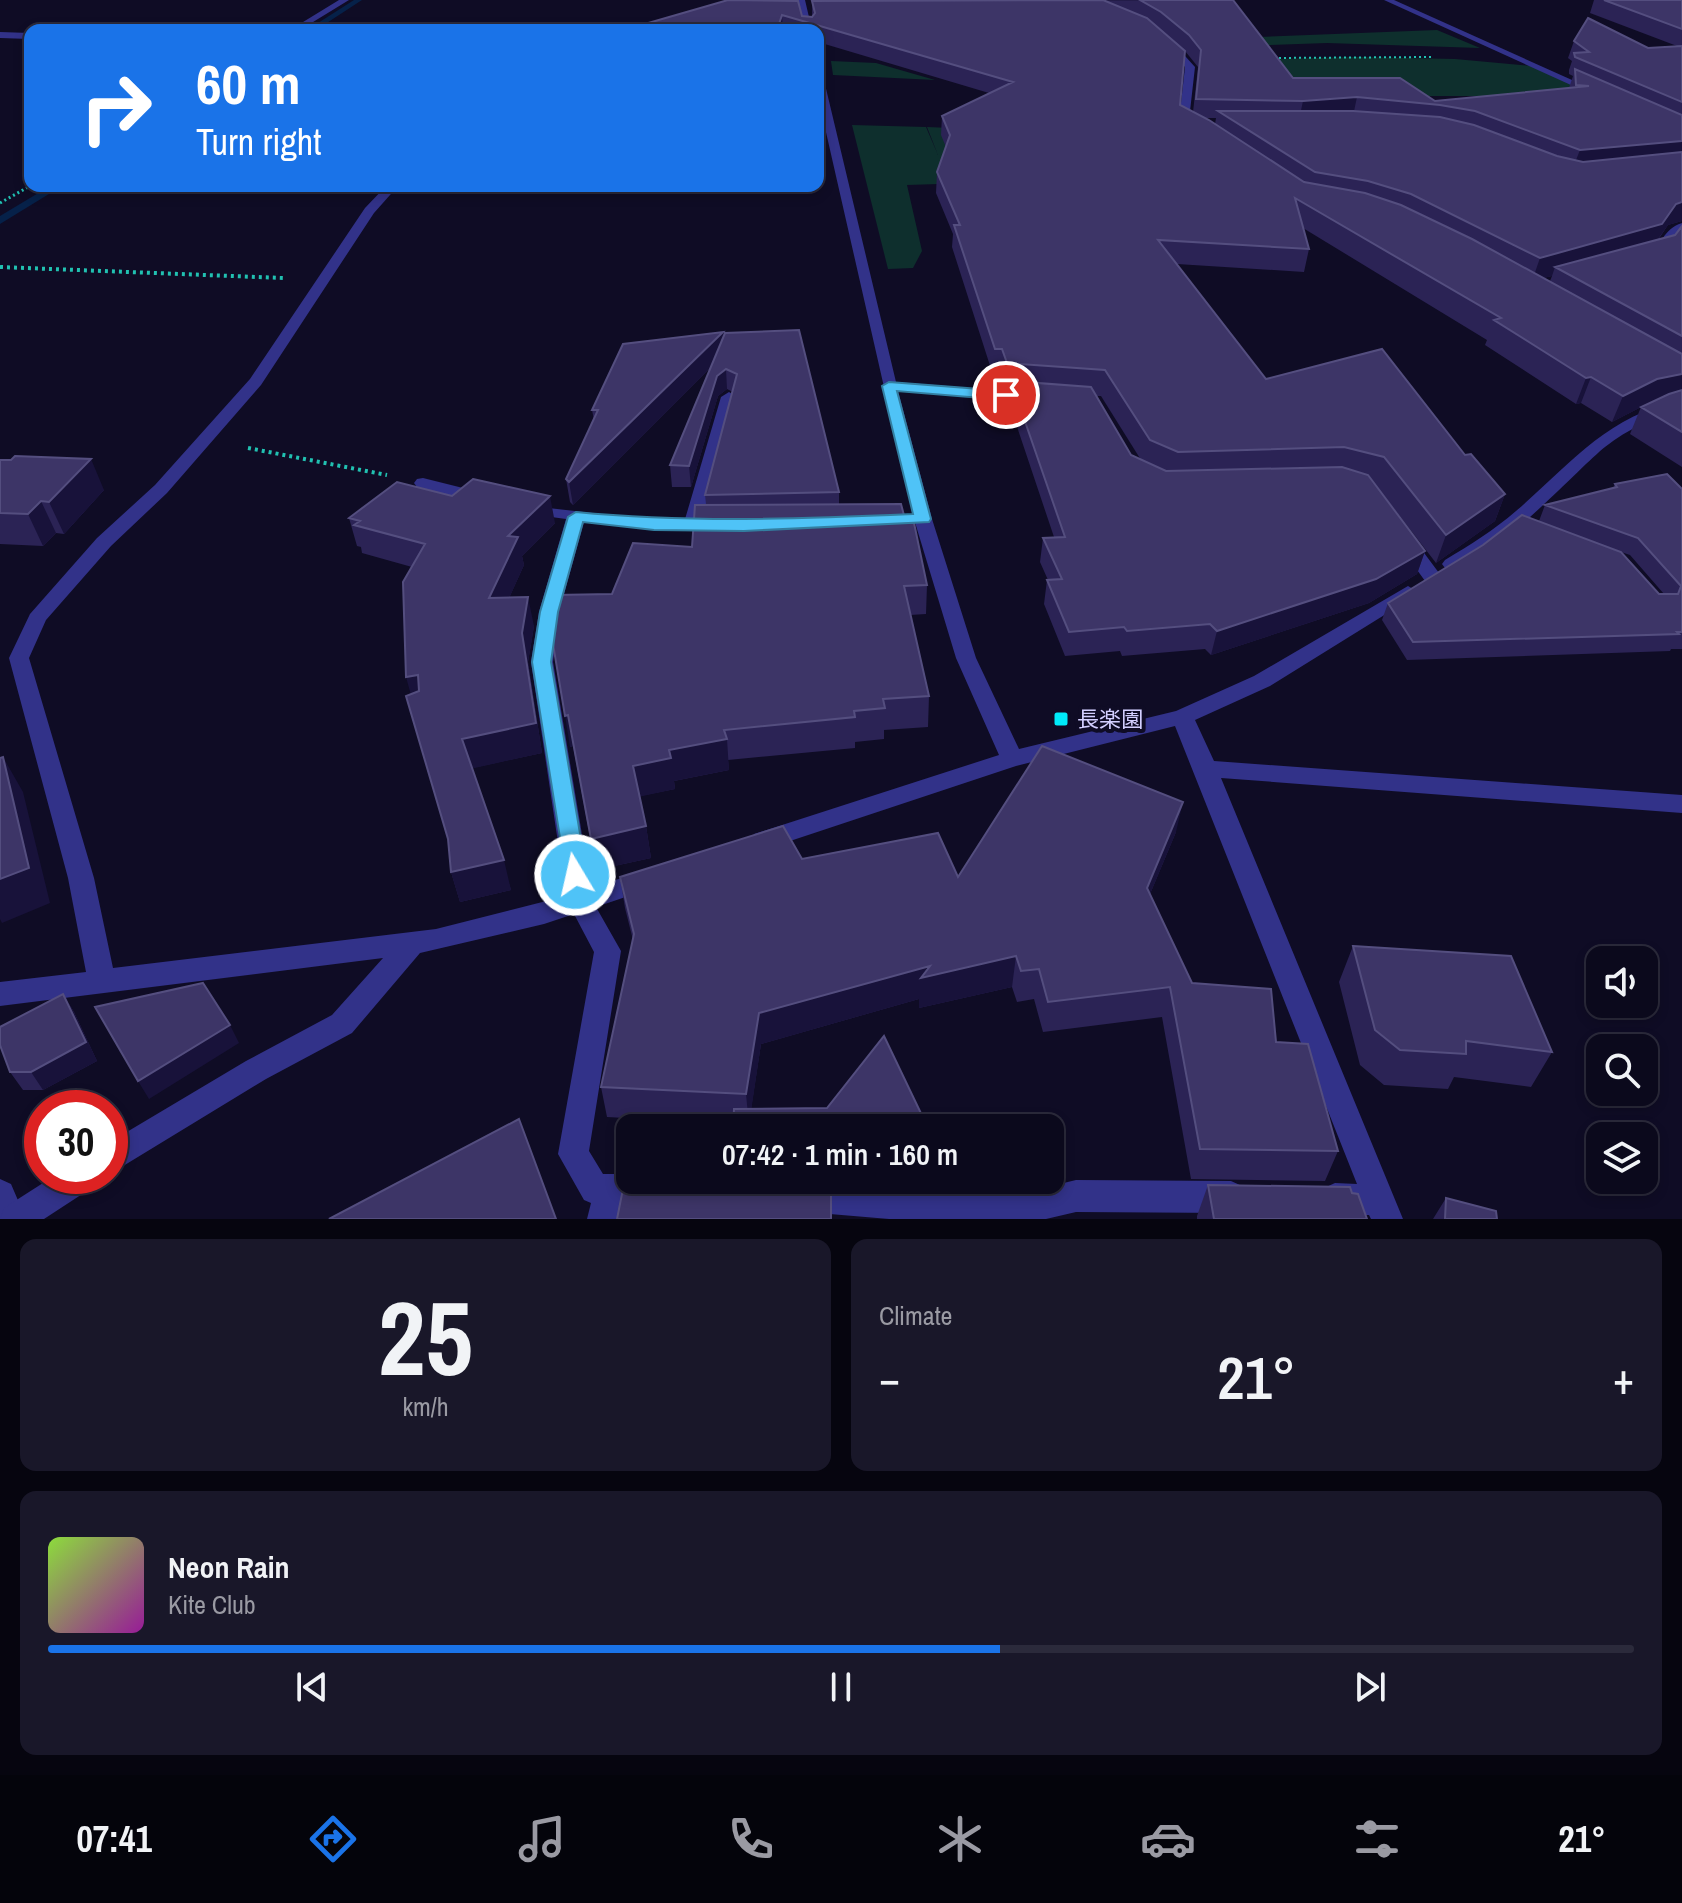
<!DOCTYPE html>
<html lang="en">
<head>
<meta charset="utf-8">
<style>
	:root { --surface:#0b091c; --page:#191729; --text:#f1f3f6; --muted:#9a9aa3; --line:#2b2a3b; --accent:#1a73e8 }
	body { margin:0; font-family:"Archivo Narrow","Noto Sans JP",sans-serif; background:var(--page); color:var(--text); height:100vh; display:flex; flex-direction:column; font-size:30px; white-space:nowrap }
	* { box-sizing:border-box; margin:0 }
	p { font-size:26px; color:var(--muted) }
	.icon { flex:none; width:44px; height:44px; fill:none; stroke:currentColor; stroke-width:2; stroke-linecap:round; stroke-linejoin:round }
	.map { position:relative; height:1219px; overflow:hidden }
	.details { display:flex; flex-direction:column; gap:20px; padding:20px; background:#06050f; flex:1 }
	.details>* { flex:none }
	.guide { position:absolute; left:24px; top:24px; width:800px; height:168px; border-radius:16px; box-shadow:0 4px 12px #0003,0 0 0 2px var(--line); background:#1a73e8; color:#fff; overflow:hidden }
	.controls { position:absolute; left:1586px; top:946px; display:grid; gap:16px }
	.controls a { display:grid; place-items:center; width:72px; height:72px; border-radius:16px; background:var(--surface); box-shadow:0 4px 12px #0003,0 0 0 2px var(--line); font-size:40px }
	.speed { position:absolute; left:24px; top:1090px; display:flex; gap:16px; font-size:40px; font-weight:700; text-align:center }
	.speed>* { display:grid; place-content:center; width:104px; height:104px; border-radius:50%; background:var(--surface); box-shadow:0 4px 12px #0003,0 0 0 2px var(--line); line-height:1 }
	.speed .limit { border:12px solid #d22; background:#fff; color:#111 }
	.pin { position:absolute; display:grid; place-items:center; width:68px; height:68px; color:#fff; margin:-34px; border:4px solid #fff; border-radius:50%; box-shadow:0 2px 8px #0007 }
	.me { position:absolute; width:88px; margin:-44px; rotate:351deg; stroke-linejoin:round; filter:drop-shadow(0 0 6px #0008) }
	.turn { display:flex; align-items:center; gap:28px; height:168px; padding:0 40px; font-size:36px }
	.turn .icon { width:104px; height:104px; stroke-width:2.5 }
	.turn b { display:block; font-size:56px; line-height:68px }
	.big { font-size:60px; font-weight:600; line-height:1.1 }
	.details .tile { flex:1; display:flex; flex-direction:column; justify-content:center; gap:12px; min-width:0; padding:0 28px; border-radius:16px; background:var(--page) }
	.details .dial { align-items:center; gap:0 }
	.dial b { font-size:104px; line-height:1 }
	.song { display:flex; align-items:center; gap:24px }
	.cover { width:96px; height:96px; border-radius:12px; background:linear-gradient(135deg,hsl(90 70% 55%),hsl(300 70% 35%)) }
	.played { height:8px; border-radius:4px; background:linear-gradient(90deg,var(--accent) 60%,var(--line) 60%) }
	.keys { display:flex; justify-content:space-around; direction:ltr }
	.heat { display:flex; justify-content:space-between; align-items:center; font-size:44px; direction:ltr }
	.details .tiles { flex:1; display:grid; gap:20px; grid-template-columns:1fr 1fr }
	.tile:last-child { grid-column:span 2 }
	.trip { position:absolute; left:616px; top:1114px; width:448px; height:80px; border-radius:16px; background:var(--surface); box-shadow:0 4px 12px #0003,0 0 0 2px var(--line); font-weight:600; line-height:80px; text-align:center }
	.menu { display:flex; height:128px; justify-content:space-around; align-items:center; background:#04040b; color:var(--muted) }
	.menu .icon { width:56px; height:56px }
	.menu .active { color:var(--accent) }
	.menu b { font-size:36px; color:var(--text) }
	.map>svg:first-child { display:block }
</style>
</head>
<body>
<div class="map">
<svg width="1682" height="1219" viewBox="0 0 1682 1219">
	<rect width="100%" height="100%" fill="#0f0c25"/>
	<path fill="#0e2f2d" d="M1437,30L1480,48L1327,43L1188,48L1181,40Z
		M1357,57L1455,59L1532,66L1610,102L1506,109L1484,96H1292L1275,59Z
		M831,61L876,63L935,80L833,75Z
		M852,125L926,127L938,155L927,127L1048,132L1037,181L907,185L922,251L913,268L888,269Z"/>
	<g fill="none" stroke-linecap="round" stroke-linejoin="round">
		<path fill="#062149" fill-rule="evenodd" d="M354,0H362L316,30H307Z
			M50,186H62L0,224V216Z"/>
		<path stroke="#21c1b1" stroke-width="2" stroke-dasharray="2 3" stroke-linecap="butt" d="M1274,58L1432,57"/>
		<path stroke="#21c1b1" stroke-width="3" stroke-dasharray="2 3" stroke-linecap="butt" d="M0,203L30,186"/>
		<path stroke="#21c1b1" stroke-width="4" stroke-dasharray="3 4" stroke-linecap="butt" d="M0,267L283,278
			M248,448L387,475"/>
		<path fill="#323289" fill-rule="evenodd" d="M1682,223V231L1665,255L1646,258V252C1664,246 1662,229 1682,223Z
			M729,392L737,397L701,526L698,530H686L683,526L721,397Z
			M0,1179L11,1184L26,1219H0Z"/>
		<path fill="#323289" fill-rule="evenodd" d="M339,0H349L300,30H290Z
			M797,0H805L812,30H804Z
			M1384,0H1394L1601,93L1593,95Z
			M0,32L30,33V39L0,38Z
			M1166,35L1195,67L1189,120L1199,124V128H1191L1179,121L1185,67L1162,38Z
			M818,73L823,76L896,382L1036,393L1044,398L1036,403L898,391L932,519L976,658L1019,749L1176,711L1254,676L1408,586L1418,592L1415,596L1270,686L1195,720L1214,761L1682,795V813L1221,778L1403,1219H1371L1369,1215H1335L1324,1210L1319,1199L1324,1188L1335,1183L1357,1184L1175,726L1016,766L763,850L754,848L751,841L754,834L999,755L956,658L914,519L818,97Z
			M386,186H398L374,213L261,385L167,493L111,546L46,620L29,658L94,878L113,968L436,929L566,896L531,662L539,612L566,519L522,513L519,509L522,505L654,520L725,522L728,526L725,530L719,531L654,530L584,522L559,612L553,662L591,888L646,870L655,873L659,880L655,887L596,907L621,951L589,1151L603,1174H630V1180H662L666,1190L661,1201L650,1205H622L619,1219H587L591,1203L584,1200L558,1154L594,952L574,914L544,924L420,953L352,1033L266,1079L110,1174V1142L246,1061L332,1015L383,958L0,1006V982L86,972L68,878L9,658L30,614L97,538L155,485L250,379L365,208Z
			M1682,399V409C1654,417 1628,429 1605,447C1576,470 1480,577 1445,568L1442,564L1445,560C1470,545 1494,530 1516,511C1574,461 1603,419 1682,399Z
			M423,478L487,494L490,498L481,503L417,487L414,483L417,479Z
			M1406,536L1413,538L1439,573L1442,577L1439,581H1425L1397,542Z
			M54,1176H98L93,1187L44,1219H0L4,1208Z
			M806,1180L987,1196L1014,1195L1076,1180L1231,1181L1242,1186L1247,1197L1242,1208L1231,1213L1076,1212L1046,1219H889L806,1212L795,1207L790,1196L795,1185Z"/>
	</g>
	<path fill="#2b2355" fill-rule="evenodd" d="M728,0H794L802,16L812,17V1L1233,0L1293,78L1435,101L1569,88L1573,76L1569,74V70L1572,61L1568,58L1574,41L1648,48L1677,46L1590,13L1594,0H1682V221L1668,225L1658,240L1675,235L1682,226V467L1630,434L1641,407L1645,405L1612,422L1581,403L1576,404L1485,345L1487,340L1303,228L1309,249L1304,272L1177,264L1266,379L1465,455L1505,494L1495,521L1436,563L1375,484L1425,551L1417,574L1369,603L1211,655L1205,649L1122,656L1120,651L1065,656L1044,604L1047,580H1048L1040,562L1043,538L1054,537L1009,403L1010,388H1004L1000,374L993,375L952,247L953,234L936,193L937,172L946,147L941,135L942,116L989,93L818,42V30H624ZM1185,51L1198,67L1193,112L1180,105ZM1206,118H1216L1215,124ZM1552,276L1550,281L1543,278ZM1096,396H1101L1141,460L1131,455Z
		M723,332L724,336L839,492V504L906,523L927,585L926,614L910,615L929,696L928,727L884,730V739L855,742V748L728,760L729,770L674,781L675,789L640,796L646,826L651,858L596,870L573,746L570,747L612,594L692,547L706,504L705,495L733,392L727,389L718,396L691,487H672L670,465L711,367L573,505L570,502L566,479L594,420L592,410Z
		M0,460L104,490L64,534L56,533L43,546L0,544Z
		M1615,484L1682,489V649H1671L1670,651L1407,660L1382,620L1388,603L1539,521L1545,505L1613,488ZM1621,552L1630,555L1664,594H1659Z
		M349,518L555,523L522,556L524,565L509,598L534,626L528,662L542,753L472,768L511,890L460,902L451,872L449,842L411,694L412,567L362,553L361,547L357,546Z
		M1176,832L1150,894L1192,983L1276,1042L1338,1151L1325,1181L1191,1179L1162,1017L1043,1032L1034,999L1017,1002L1012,987L919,1008V999L761,1044L751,1109L928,1128L733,1124L607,1117L601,1087L633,940L625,908L620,877L802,859L958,877Z
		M1353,946L1552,1052L1531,1087L1454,1077L1448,1089L1384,1085L1360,1065L1339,982Z
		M63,994L74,1012L97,1061L43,1090H23L10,1072Z
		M896,1180H946L945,1185Z
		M1208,1185L1352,1193L1367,1219H1197V1216Z
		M1446,1198L1497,1219H1433Z"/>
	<path fill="#18123a" d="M782,15L783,30H777Z
		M1357,97L1353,116L1299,120L1303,101Z
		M1682,141V160L1572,170L1580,150Z
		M1682,202V221L1668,225L1653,246L1555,267L1552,276L1532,281L1540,258Z
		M723,332L725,353L573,505L569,482Z
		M726,369L727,389L718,396L691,487L689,466L717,376Z
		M1682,374V397L1645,405L1612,422L1623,396L1657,379Z
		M1591,377L1581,403L1576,404L1586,378Z
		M91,459L104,490L64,534L49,502Z
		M1505,494L1495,521L1436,563L1446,535Z
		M550,496L555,523L522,556L524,565L496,627L489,598L508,536Z
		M41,501L56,533L43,546L28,514Z
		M1425,551L1417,574L1369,603L1211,655L1217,631Z
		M528,597L534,626L528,662L542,753L470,769L462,739L522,633Z
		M418,675L426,705L414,706L406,677Z
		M568,715L573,746L570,747L565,716Z
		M727,739L729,770L674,781L675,789L638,797L633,766L669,750Z
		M3,757L23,792L50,903L2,923L0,919V879Z
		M1183,802L1176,832L1140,918L1147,888Z
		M646,826L651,858L596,870L591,839Z
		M504,860L511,890L460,902L451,872Z
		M1016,956L1012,987L919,1008V999L761,1044L749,1125L746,1094L759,1013L930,966Z
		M63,994L74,1012L97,1061L43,1090L31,1072Z
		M230,1025L239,1043L149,1099L138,1081Z"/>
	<path fill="#3d3567" stroke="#544e7f" stroke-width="2" d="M728,0L798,1L802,16L812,17L815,13L812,1L1103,0L1147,18L1185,51L1180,105L1209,120L1304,182L1365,193L1401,205L1472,239L1682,354V374L1657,379L1623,396L1591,377L1586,378L1494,320L1501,318L1295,198L1309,249L1158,240L1266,379L1382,349L1465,455L1471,454L1505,494L1446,535L1384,457L1344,447L1178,452L1150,440L1105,370L1007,363L1002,349H995L954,225H960L937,172L950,135L942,116L1013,82L782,15L777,30H624Z
		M1140,0H1233L1293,78H1400L1435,101L1589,86L1576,85L1575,69L1682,115V141L1580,150L1475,111L1440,105L1357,97L1303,101L1196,99L1201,50L1189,35L1161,12Z
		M1604,0H1682V29Z
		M1588,18L1648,48L1682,46V102L1575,57L1574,53L1589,52L1574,41Z
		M1218,111H1353L1440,117L1474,125L1557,156L1583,162L1682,152V202L1676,204L1662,224L1540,258L1411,194L1368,181L1315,172Z
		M1682,226V336L1555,267L1675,235Z
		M799,330L839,492L705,495L737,374L726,369L717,376L689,466L670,465L725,333Z
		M723,332L569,482L566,479L598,410H592L623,344Z
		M1011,381L1091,387L1131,455L1166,471L1342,467L1368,475L1425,551L1376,579L1217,631L1210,624L1127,631L1124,627L1069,632L1047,580L1062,579L1043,538L1065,537Z
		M1682,390V432L1641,407L1669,394Z
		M15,456L91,459L49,502L41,501L28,514L0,513V460H11Z
		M1667,474L1682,489V632H1677L1679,634L1413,642L1388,603L1483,545L1522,515L1621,552L1659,594H1678L1681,586L1638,538L1545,505L1617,487L1615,484Z
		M473,479L550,496L508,536L518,537L489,598L528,597L522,633L536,723L462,739L504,860L451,872L448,839L406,696L419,691L418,675L406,677L403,582L425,544L354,525L360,521L349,518L397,482L452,496Z
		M901,504L906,523H914L927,585L904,586L929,696L883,699L885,708L854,711L855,717L724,730L727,739L669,750L671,758L633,766L646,826L591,839L568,715L565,716L551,632L555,595L612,594L633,543L692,547L695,505Z
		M1042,746L1183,802L1147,888L1192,983L1271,989L1276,1042L1308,1044L1338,1151L1200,1149L1170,987L1048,1002L1039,969L1021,971L1016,956L921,978L930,966L759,1013L746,1094L601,1087L634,934L620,877L783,826L802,859L938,833L958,877Z
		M3,757L29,868L0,879V758Z
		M1353,946L1511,956L1552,1052L1466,1041V1054L1400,1050L1375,1030Z
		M203,983L230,1025L138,1081L95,1007Z
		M63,994L86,1042L31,1072H10L0,1045V1027Z
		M884,1036L928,1128H733L734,1109L827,1108Z
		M519,1119L556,1219H329Z
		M626,1174H630V1180H783L831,1182V1219H617Z
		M1208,1185L1350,1187L1352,1193L1358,1194L1367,1219H1214Z
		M1446,1198L1496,1211L1497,1219H1445Z"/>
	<path fill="#4fc3f7" stroke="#337fa1" stroke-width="2" d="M889,382L1006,391L1014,395L1006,400L897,391L931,519L929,522L744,531L654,530L583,522L558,612L551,662L587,875L584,882L575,884L567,882L532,662L540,612L568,517L576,512C689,523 800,519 913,514L882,386Z"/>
	<rect fill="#00ebfa" stroke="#0f0c25" stroke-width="3" x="1053" y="711" width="16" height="16" rx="4"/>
	<g text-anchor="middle" stroke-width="8" stroke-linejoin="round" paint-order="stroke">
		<g font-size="22" fill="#d3cfff" stroke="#0f0c25" text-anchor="start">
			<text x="1077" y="727">長楽園</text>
		</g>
	</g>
</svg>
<div class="controls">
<a><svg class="icon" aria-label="sound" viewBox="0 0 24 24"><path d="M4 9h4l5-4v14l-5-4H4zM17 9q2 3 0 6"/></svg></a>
<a><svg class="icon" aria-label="search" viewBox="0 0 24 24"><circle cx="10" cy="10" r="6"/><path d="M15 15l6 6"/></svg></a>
<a><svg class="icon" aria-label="layers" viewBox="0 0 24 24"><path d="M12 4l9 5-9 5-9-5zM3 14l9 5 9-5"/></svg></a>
</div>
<div class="speed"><div class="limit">30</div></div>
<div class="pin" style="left:1006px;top:395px;background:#d93025"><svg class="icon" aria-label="arrive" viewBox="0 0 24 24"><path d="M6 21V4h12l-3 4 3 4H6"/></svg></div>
<svg class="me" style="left:575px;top:875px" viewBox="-20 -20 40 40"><circle r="17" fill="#4fc3f7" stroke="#fff" stroke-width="3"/><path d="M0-11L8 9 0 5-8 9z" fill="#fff"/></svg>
<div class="trip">07:42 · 1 min · 160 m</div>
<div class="guide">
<div class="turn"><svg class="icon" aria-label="right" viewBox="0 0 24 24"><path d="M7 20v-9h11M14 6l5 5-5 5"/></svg><div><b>60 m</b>Turn right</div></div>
</div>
</div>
<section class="details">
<div class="tiles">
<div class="tile dial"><b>25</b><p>km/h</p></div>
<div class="tile"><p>Climate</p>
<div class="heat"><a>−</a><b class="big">21°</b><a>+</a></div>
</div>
<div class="tile">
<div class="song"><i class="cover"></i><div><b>Neon Rain</b><p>Kite Club</p></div></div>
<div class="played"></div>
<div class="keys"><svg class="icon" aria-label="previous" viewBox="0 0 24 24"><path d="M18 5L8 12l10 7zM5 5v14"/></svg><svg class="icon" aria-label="pause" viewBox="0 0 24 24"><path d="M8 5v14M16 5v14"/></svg><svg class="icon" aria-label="next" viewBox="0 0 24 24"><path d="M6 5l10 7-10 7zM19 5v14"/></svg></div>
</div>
</div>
</section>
<nav class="menu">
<b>07:41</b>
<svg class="icon active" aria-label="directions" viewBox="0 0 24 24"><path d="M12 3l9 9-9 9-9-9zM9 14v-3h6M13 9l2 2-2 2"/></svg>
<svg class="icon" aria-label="music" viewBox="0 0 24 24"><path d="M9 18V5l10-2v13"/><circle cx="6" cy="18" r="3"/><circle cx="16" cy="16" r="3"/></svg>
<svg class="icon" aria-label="phone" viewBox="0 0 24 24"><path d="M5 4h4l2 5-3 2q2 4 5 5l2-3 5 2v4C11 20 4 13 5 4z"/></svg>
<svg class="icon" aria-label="climate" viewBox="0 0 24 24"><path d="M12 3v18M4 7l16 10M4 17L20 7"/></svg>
<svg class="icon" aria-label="car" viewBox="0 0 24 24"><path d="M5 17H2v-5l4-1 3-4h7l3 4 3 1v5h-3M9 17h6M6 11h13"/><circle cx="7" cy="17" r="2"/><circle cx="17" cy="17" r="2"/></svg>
<svg class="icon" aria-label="filters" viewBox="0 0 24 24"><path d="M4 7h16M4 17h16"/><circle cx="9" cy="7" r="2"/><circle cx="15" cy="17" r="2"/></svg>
<b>21°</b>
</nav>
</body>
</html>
